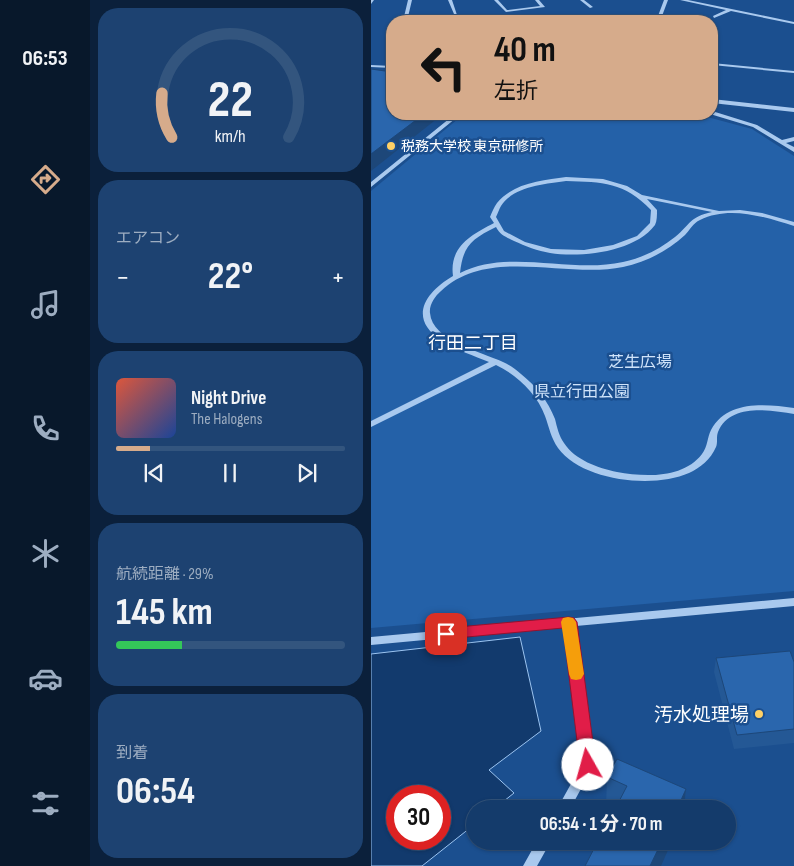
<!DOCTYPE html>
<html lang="ja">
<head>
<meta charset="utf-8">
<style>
	:root { --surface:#143b6b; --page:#1d4271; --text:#f1f3f6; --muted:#9dadc1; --line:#33557e; --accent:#d6ab8b }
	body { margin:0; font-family:"Sofia Sans Condensed","Noto Sans JP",sans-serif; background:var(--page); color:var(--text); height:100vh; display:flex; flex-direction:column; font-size:19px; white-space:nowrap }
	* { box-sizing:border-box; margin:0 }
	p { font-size:16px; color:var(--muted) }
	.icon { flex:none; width:28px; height:28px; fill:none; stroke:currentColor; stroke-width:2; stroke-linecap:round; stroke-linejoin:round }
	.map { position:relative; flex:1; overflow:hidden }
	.panel { display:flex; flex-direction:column; gap:8px; padding:8px; background:#0b203b; width:281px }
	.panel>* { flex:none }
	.top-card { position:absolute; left:15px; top:15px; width:332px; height:105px; border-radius:20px; box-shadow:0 1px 4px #0004,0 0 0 1px var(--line); background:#d6ab8b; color:#111; overflow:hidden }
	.speed { position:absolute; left:15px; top:785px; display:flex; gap:10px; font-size:25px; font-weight:700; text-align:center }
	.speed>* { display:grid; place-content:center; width:65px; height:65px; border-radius:50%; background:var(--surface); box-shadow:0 1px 4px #0004,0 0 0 1px var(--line); line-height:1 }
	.speed .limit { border:8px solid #d22; background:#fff; color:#111 }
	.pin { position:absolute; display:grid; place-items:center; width:42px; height:42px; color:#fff; margin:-21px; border-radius:10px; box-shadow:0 2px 8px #0006 }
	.me { position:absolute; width:55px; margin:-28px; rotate:353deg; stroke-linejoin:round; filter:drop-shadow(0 0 4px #0008) }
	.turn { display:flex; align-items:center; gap:18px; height:105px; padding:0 25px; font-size:22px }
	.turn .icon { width:65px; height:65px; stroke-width:2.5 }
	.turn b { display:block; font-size:35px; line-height:42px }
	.big { font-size:38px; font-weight:700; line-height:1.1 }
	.panel .widget { flex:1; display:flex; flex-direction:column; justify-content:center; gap:8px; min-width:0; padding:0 18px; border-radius:20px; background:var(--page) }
	.panel .dial { align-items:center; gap:0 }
	.dial svg { height:130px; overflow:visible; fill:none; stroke:var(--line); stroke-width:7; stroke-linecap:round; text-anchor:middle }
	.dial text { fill:var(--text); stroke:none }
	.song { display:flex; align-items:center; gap:15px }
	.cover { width:60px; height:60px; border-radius:8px; background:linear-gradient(135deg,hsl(10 70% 55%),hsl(220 70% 35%)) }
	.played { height:5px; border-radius:2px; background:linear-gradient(90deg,var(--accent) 15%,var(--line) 15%) }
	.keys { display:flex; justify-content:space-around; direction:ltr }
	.heat { display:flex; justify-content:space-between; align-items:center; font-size:28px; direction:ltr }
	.charge { height:8px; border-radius:4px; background:linear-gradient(90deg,#34c759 29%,var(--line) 0) }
	.trip { position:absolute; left:95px; top:800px; width:270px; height:50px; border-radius:25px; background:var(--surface); box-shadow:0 1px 4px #0004,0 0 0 1px var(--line); font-weight:700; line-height:50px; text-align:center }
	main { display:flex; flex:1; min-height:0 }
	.dock { display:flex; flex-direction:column; width:90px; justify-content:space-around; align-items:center; background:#08182b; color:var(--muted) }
	.dock .icon { width:35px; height:35px }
	.dock .active { color:var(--accent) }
	.dock b { font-size:22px; color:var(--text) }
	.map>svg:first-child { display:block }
</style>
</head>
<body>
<main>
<nav class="dock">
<b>06:53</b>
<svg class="icon active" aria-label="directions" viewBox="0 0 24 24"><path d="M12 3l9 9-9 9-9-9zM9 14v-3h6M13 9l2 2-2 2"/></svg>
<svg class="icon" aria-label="music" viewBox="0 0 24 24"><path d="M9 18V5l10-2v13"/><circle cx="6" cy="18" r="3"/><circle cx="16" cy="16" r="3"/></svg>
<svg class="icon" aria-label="phone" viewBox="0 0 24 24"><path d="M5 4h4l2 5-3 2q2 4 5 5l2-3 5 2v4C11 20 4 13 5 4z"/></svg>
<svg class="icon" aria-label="climate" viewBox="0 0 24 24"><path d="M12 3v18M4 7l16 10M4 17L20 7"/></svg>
<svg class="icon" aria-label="car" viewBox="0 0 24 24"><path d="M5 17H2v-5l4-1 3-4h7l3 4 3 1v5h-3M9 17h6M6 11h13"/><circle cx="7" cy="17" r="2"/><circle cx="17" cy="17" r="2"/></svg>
<svg class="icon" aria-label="filters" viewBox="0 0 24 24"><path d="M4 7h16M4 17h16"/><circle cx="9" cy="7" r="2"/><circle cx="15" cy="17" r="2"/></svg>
</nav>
<section class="panel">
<div class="widget dial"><svg viewBox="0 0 100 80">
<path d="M14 69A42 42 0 1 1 86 69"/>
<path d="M14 69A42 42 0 0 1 8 42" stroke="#d6ab8b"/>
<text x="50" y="56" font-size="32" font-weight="700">22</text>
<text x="50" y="72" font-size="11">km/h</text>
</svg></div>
<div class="widget"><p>エアコン</p>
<div class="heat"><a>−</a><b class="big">22°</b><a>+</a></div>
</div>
<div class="widget">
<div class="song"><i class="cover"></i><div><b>Night Drive</b><p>The Halogens</p></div></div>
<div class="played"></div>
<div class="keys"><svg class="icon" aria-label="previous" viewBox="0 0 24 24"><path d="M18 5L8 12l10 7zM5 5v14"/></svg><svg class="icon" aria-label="pause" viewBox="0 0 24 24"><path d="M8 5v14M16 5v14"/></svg><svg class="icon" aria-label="next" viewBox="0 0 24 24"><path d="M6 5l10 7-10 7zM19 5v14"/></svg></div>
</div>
<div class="widget"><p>航続距離 · 29%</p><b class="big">145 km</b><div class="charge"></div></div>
<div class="widget"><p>到着</p><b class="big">06:54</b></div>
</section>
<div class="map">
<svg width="423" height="866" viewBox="0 0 423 866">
	<rect width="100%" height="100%" fill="#1b4f8f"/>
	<path fill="#2461a8" d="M93,114H325L381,129L423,156V591L0,628V191Z"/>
	<path fill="#123a6d" stroke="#9cc4f0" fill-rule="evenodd" d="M149,637L170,731L118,770L143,793L123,809H104V824L51,866H0V654ZM26,796H69V839H26Z"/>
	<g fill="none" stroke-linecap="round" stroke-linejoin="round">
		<path fill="#a9c9ee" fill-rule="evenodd" d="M0,0H3L0,4Z
			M37,0H41L36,21H32Z
			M77,0H81L86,15L83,14Z
			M123,0H127L136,10L169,6L164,0H168L174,7L135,12Z
			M209,0H213L222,7L219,8Z
			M293,0H297L291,16L313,18L314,20L309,21L310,20L289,18L269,21L287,16Z
			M309,0H317L423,22V24L360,11L343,18L342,16L355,10Z
			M184,16H186L192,21H188L184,18Z
			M131,17H133L136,21H132Z
			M341,63L423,71V73L341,65Z
			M0,65L21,66V68L0,67Z
			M341,99L423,108V112L341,103Z
			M341,111L386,125L411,140L423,137V141L415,143L423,147V152L382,127L339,114H341Z
			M84,114H90L0,187V182Z
			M195,177L232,179L256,186L271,195L348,211L369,210L391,213L423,222V226C394,217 358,205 329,220C322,223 319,230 314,235C297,251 275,262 252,267C195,279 118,246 70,291C64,296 58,305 59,313C61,341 111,352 132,362C139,365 144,369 150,374C165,386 177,401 184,419C186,427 188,436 193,443C204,460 227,468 246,472C273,477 312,479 331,454C337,446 336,438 340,430C356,400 394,404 423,408V414C399,410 359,403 347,432C345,437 347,442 345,447C340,459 329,468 318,473C282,489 211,481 187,448C180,438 178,427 174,416C166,394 146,375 125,365L0,427V421L118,362C103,356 86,350 71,341C37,319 53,293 82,276C78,247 100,235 123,223L119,217C121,212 123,207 126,203C142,183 172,180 195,177ZM195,181C232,182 253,182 280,210L279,223L266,236L242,245L213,250L180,249L154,242L133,231L125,217C127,213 128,209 130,206C143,186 174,184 195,181ZM276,199L341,212C318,217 320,224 304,237C289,249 271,258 252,262C199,274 139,248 89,273C92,245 101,239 125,227C129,235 135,237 143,241C154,246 167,251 179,253C210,258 264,252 284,225C286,221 286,215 286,210Z
			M423,598V606L205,626L223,765L199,809H186L211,764L194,627L0,645V637Z
			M166,841H180L166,866H152Z"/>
	</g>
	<path fill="#245895" d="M345,658L423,662V743L363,749L343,672Z
		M236,777L315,789L313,809H239L235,807Z"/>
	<path fill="#1d4779" d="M53,114H72L0,171V154Z
		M315,789L313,809H306Z
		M291,841H301L290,866H279Z"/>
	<path fill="#2a66ad" stroke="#1d4779" d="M0,69L21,72V114H53L0,154Z
		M419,651L423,662V729L366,735L345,658Z
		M246,759L315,789L306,809H244L256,786L236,777Z
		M227,841H291L279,866H214Z"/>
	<path fill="#e11d48" stroke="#92132f" d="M198,617L203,618L206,622L225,765L223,770L217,772L211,770L209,765L192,628L75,639L70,637L68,634L70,630L75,628Z"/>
	<path fill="#f59e0b" d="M197,617L202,618L205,622L213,674L210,679L205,680L200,679L198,674L190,622L192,618Z"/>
	<g fill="#ffd166" stroke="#1b4f8f" stroke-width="2">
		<circle cx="20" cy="146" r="5"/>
		<circle cx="388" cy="714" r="5"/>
	</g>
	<g text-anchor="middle" stroke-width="5" stroke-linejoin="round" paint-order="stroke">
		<g font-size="14" fill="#fff" stroke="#1b4f8f" text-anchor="start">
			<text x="30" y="151">税務大学校 東京研修所</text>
		</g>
		<g font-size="16" fill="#cfe3fa" stroke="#1b4f8f">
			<text x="269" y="367">芝生広場</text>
			<text x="211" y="397">県立行田公園</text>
		</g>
		<g font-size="18" fill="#fff" stroke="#1b4f8f">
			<text x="102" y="349">行田二丁目</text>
		</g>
		<g font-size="19" fill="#fff" stroke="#1b4f8f" text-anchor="end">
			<text x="378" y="721">汚水処理場</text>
		</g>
	</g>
</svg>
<div class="speed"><div class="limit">30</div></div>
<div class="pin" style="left:75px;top:634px;background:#d93025"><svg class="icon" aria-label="arrive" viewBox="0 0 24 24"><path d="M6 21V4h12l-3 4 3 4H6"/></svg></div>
<svg class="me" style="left:217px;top:765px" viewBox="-20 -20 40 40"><circle r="19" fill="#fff"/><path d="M0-13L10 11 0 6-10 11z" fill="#e11d48"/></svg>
<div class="trip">06:54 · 1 分 · 70 m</div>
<div class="top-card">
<div class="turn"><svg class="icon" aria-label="left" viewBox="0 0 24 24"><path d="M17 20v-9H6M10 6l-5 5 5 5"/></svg><div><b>40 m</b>左折</div></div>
</div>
</div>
</main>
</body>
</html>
